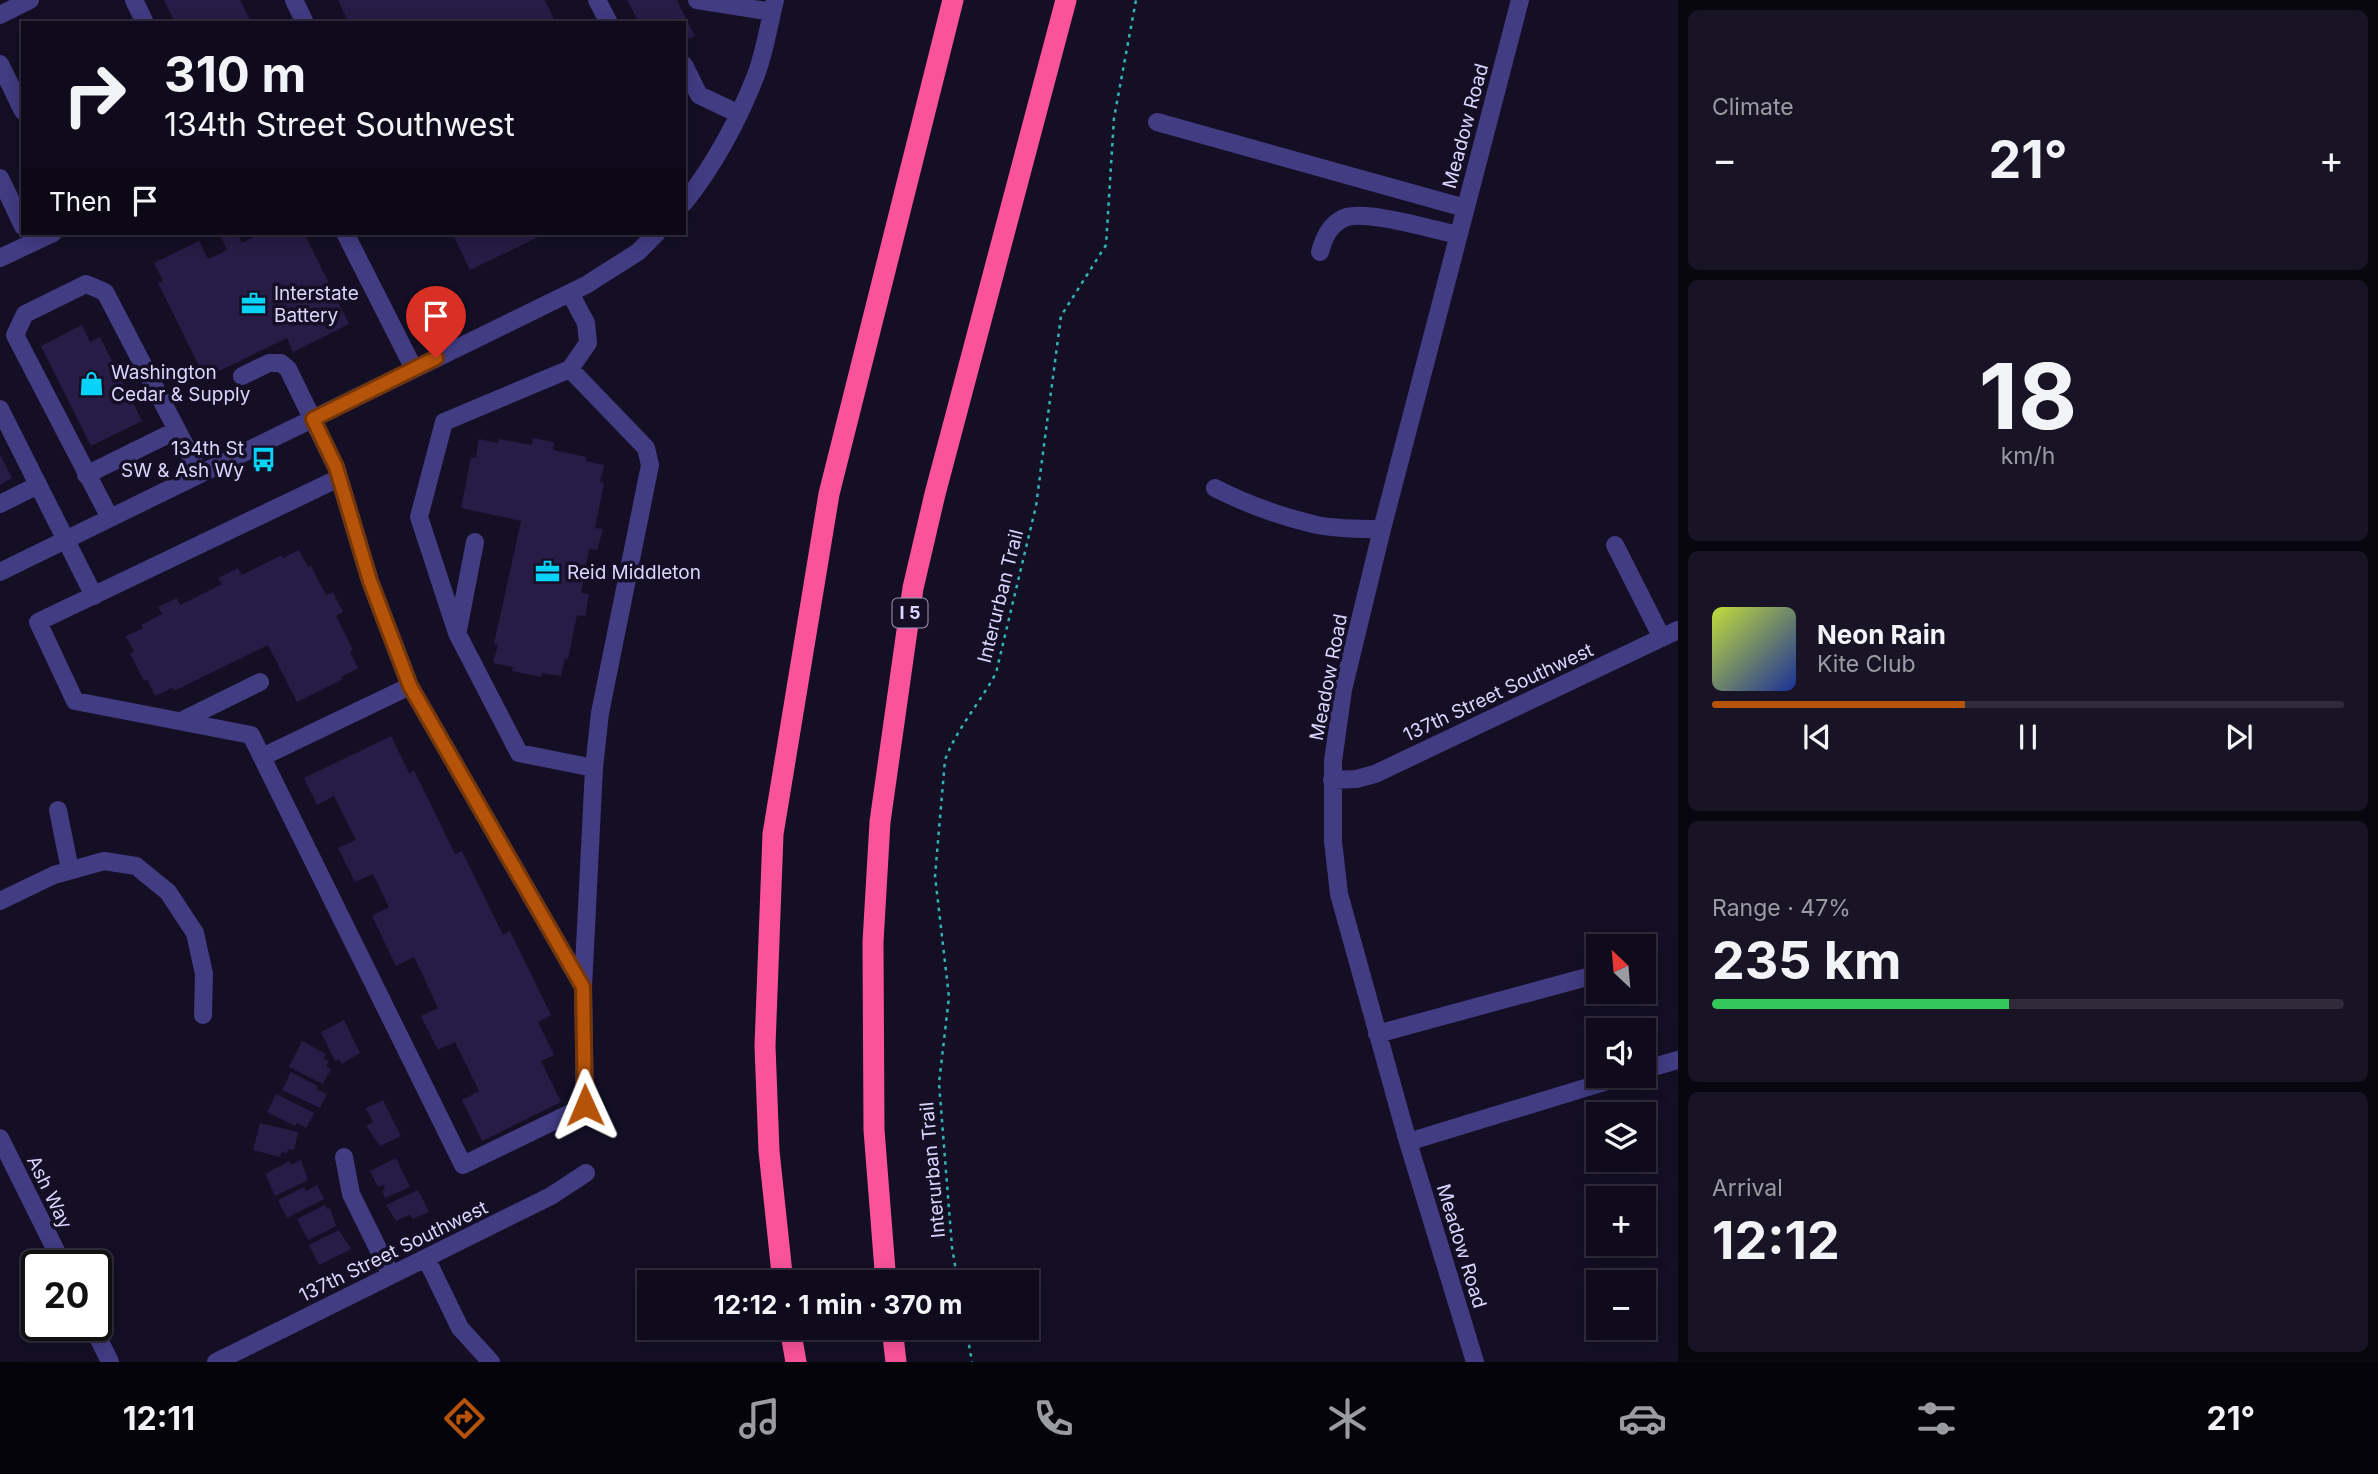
<!DOCTYPE html>
<html lang="en">
<head>
<meta charset="utf-8">
<style>
	:root { --surface:#0f0b1c; --page:#181425; --text:#f1f3f6; --muted:#9b9ba3; --line:#2f2b3b; --accent:#b45309 }
	body { margin:0; font-family:Inter,sans-serif; background:var(--page); color:var(--text); height:100vh; display:flex; flex-direction:column; font-size:26px; white-space:nowrap }
	* { box-sizing:border-box; margin:0 }
	p { font-size:23px; color:var(--muted) }
	.icon { flex:none; width:38px; height:38px; fill:none; stroke:currentColor; stroke-width:2; stroke-linecap:round; stroke-linejoin:round }
	.map { position:relative; flex:1; overflow:hidden }
	.panel { display:flex; flex-direction:column; gap:10px; padding:10px; background:#08060f; width:700px }
	.panel>* { flex:none }
	.hud { position:absolute; left:21px; top:21px; width:665px; height:214px; border-radius:0px; box-shadow:0 4px 18px #0003,0 0 0 2px var(--line); background:#0f0b1c; color:var(--text); overflow:hidden }
	.needle { width:46px; rotate:334deg }
	.buttons { position:absolute; left:1586px; top:934px; display:grid; gap:14px }
	.buttons a { display:grid; place-items:center; width:70px; height:70px; border-radius:0px; background:var(--surface); box-shadow:0 4px 18px #0003,0 0 0 2px var(--line); font-size:35px }
	.speed { position:absolute; left:21px; top:1250px; display:flex; gap:14px; font-size:35px; font-weight:700; text-align:center }
	.speed>* { display:grid; place-content:center; width:91px; height:91px; border-radius:50%; background:var(--surface); box-shadow:0 4px 18px #0003,0 0 0 2px var(--line); line-height:1 }
	.speed .limit { border:4px solid #111; border-radius:10px; background:#fff; color:#111 }
	.pin { position:absolute; display:grid; place-items:center; width:60px; height:60px; color:#fff; margin:-72px -30px; border-radius:50% 50% 50% 0; rotate:-45deg; box-shadow:0 0 7px #0007 }
	.pin .icon { rotate:45deg }
	.me { position:absolute; width:77px; margin:-38px; rotate:359deg; stroke-linejoin:round; filter:drop-shadow(0 0 5px #0008) }
	.turn { display:flex; align-items:center; gap:24px; height:147px; padding:0 28px; font-size:32px }
	.turn .icon { width:91px; height:91px; stroke-width:2.5 }
	.turn b { display:block; font-size:49px; line-height:60px }
	.then { display:flex; align-items:center; height:66px; padding:0 28px; background:#0003; gap:14px; font-size:26px }
	.big { font-size:52px; font-weight:700; line-height:1.1 }
	.panel .tile { flex:1; display:flex; flex-direction:column; justify-content:center; gap:10px; min-width:0; padding:0 24px; border-radius:10px; background:var(--page) }
	.panel .dial { align-items:center; gap:0 }
	.dial b { font-size:91px; line-height:1 }
	.song { display:flex; align-items:center; gap:21px }
	.cover { width:84px; height:84px; border-radius:10px; background:linear-gradient(135deg,hsl(70 70% 55%),hsl(230 70% 35%)) }
	.played { height:7px; border-radius:4px; background:linear-gradient(90deg,var(--accent) 40%,var(--line) 40%) }
	.keys { display:flex; justify-content:space-around; direction:ltr }
	.heat { display:flex; justify-content:space-between; align-items:center; font-size:38px; direction:ltr }
	.charge { height:10px; border-radius:5px; background:linear-gradient(90deg,#34c759 47%,var(--line) 0) }
	.trip { position:absolute; left:637px; top:1270px; width:402px; height:70px; border-radius:0px; background:var(--surface); box-shadow:0 4px 18px #0003,0 0 0 2px var(--line); font-weight:700; line-height:70px; text-align:center }
	.tab-bar { display:flex; height:112px; justify-content:space-around; align-items:center; background:#06040b; color:var(--muted) }
	.tab-bar .icon { width:49px; height:49px }
	.tab-bar .on { color:var(--accent) }
	.tab-bar b { font-size:32px; color:var(--text) }
	main { display:flex; flex:1; min-height:0 }
	.map>svg:first-child { display:block }
</style>
</head>
<body>
<main>
<div class="map">
<svg width="1678" height="1362" viewBox="0 0 1678 1362">
	<rect width="100%" height="100%" fill="#140f25"/>
	<path fill="#271c45" d="M164,0H240L252,23H175Z
		M338,0H545L556,23H349Z
		M627,0H677L695,36L684,41V23H639Z
		M219,233H237L242,243L262,233H304L349,324L293,352L287,338L205,378L158,283L163,281L154,263L199,241L208,259L227,250Z
		M452,233H547L470,270Z
		M82,325L90,342L100,337L142,421L91,446L41,346Z
		M533,438L554,442L553,450L586,457V461L604,465L600,482L604,483L595,528L603,529L597,550L589,549L581,593L589,594L585,616L577,615L568,659L565,658L561,676L542,673L541,677L512,671L513,667L493,663L498,645L494,644L521,521L461,508L471,457L476,458L479,439L498,443V439L532,445Z
		M0,454L12,478L0,485Z
		M299,550L308,567L311,566L326,595L333,592L343,612L336,616L353,650L350,652L358,668L341,677L343,679L297,702L268,645L174,691L172,688L155,696L147,679L144,681L130,654L134,652L126,636L143,628L141,625L162,614L158,607L177,598L180,605L222,584L218,578L238,568L242,575L282,555L283,558Z
		M391,736L409,773L414,770L455,854L462,851L503,935L510,931L551,1015L538,1022L554,1055L541,1061L561,1102L482,1141L462,1100L479,1091L455,1042L438,1050L421,1016L438,1008L414,957L396,966L372,916L389,907L373,874L355,882L338,848L356,840L334,796L317,805L304,778Z
		M344,1020L360,1053L342,1064L339,1059L335,1061L321,1032Z
		M302,1041L326,1054L324,1059L329,1061L326,1066L331,1069L323,1084L289,1067Z
		M291,1072L318,1086L316,1089L327,1094L320,1108L282,1090Z
		M276,1094L314,1113L306,1128L297,1123L295,1126L267,1112Z
		M383,1100L401,1136L380,1146L366,1126L373,1122L366,1108Z
		M260,1123L298,1132L294,1150L288,1149L287,1153L282,1152L280,1157L253,1150Z
		M396,1158L410,1187L385,1198L382,1191L385,1189L383,1185L378,1187L370,1171Z
		M301,1160L308,1180L275,1196L265,1174L289,1161L291,1165Z
		M317,1185L324,1199L287,1218L278,1200L304,1187L306,1191Z
		M418,1190L429,1212L412,1219L410,1214L396,1221L386,1205Z
		M325,1205L327,1209L330,1208L336,1226L308,1240L297,1219Z
		M339,1230L351,1249L319,1265L309,1245Z"/>
	<g fill="none" stroke-linecap="round" stroke-linejoin="round">
		<path stroke="#33b4b3" stroke-width="2.5" stroke-dasharray="3.5 5" stroke-linecap="butt" d="M958,1283L952,1247L939,1083L949,997L935,876L945,760C957,728 980,703 996,673L1036,506L1061,316L1106,245L1114,118L1136,0
			M966,1328L972,1362"/>
		<path stroke="#423c83" stroke-width="18" d="M134,0L145,23
			M294,0L305,23
			M597,0L609,23
			M697,0L772,12
			M0,15L30,0
			M0,64L23,111
			M684,65L699,95L739,114
			M1157,122L1465,208
			M0,178L23,226
			M684,203C715,164 738,121 756,75C765,51 769,24 775,0
			M345,233L414,369
			M1320,252C1324,238 1329,225 1344,218C1365,209 1435,230 1458,235
			M0,258L53,233
			M570,369L588,343L586,323L570,293
			M242,376L269,363H281L288,369L336,467L370,581L410,686L583,987L594,768L600,713L650,465L646,448L570,369L444,422L419,517L457,633L519,753L594,768
			M0,409L94,596
			M86,475L177,430
			M339,478L38,622L75,701L251,735L463,1165L585,1106L583,987
			M1215,488C1246,504 1283,517 1317,525C1338,529 1360,529 1382,529
			M0,504L38,485
			M110,518L15,335L25,314L86,284L105,292L200,474
			M1615,545L1662,638
			M0,572L586,285L638,252L657,233
			M458,630L475,542
			M181,721L260,682
			M262,757L410,686
			M1332,780L1356,779L1375,774L1678,630
			M58,810L70,870
			M0,901L54,875L104,861L136,866L168,892L195,933L204,974L203,1015
			M1643,961H1646
			M1377,1034L1598,974
			M1643,1070L1678,1060
			M0,1138L63,1265
			M1408,1142L1624,1076
			M344,1157L351,1194L391,1275
			M426,1258L460,1328L491,1362
			M92,1325L110,1362
			M216,1362L551,1196L586,1173
			M1475,1362L1408,1142L1339,894L1333,841V761L1343,690L1382,529L1520,0"/>
		<path stroke="#fa539a" stroke-width="21" d="M783,1283L769,1151L765,1046L773,834L829,494L953,0
			M886,1283L874,1130L873,942L880,822L913,588L935,494L1066,0
			M790,1328L796,1362
			M892,1328L896,1362"/>
	</g>
	<g fill="none" stroke-linecap="round" stroke-linejoin="round">
		<defs>
			<path id="route" d="M436,358L313,419L336,467L370,581L410,686L583,987L585,1105"/>
		</defs>
		<use href="#route" stroke="#753606" stroke-width="18"/>
		<use href="#route" stroke="#b45309" stroke-width="12"/>
	</g>
	<defs>
		<symbol id="office-bare" viewBox="-9 -9 18 18"><path d="M-6-3h4V-5.5h4V-3h4V5H-6ZM-1-4.5V-3h2v-1.5ZM-6 0V1H6V0Z" fill="#07d2f7" stroke="#140f25" stroke-width="2.5" paint-order="stroke"/></symbol>
		<symbol id="shop-bare" viewBox="-9 -9 18 18"><path d="M-5-2.5h2.3a2.7 3.5 0 0 1 5.4 0H5L5.5 6h-11ZM-1.5-2.5h3a1.5 2.3 0 0 0-3 0Z" fill="#07d2f7" stroke="#140f25" stroke-width="2.5" paint-order="stroke"/></symbol>
		<symbol id="bus-bare" viewBox="-9 -9 18 18"><path d="M-5-6H5V4H4V6H2V4H-2V6H-4V4H-5ZM-3.5-4V0h7V-4ZM-3.5 1.2v1.5H-2V1.2ZM2 1.2v1.5H3.5V1.2Z" fill="#07d2f7" stroke="#140f25" stroke-width="2.5" paint-order="stroke"/></symbol>
	</defs>
	<g fill-rule="evenodd">
		<use href="#office-bare" x="236" y="286" width="35" height="35"/>
		<use href="#shop-bare" x="74" y="366" width="35" height="35"/>
		<use href="#bus-bare" x="246" y="442" width="35" height="35"/>
		<use href="#office-bare" x="530" y="554" width="35" height="35"/>
	</g>
	<g text-anchor="middle" stroke-width="7" stroke-linejoin="round" paint-order="stroke">
		<rect fill="#140f25" stroke="#a09abd" stroke-width="2" x="892.5" y="598.5" width="35" height="29" rx="5"/>
		<g font-size="18" font-weight="bold" fill="#dcd5fe">
			<text x="910" y="619">I 5</text>
		</g>
		<g font-size="19" fill="#dcd5fe" stroke="#140f25">
			<text transform="translate(1465 126) rotate(-75)" y="7">Meadow Road</text>
			<text transform="translate(1000 596) rotate(-76)" y="7">Interurban Trail</text>
			<text transform="translate(1328 677) rotate(-79)" y="7">Meadow Road</text>
			<text transform="translate(1498 692) rotate(-25)" y="7">137th Street Southwest</text>
			<text transform="translate(932 1170) rotate(-95)" y="7">Interurban Trail</text>
			<text transform="translate(50 1192) rotate(64)" y="7">Ash Way</text>
			<text transform="translate(1462 1246) rotate(73)" y="7">Meadow Road</text>
			<text transform="translate(393 1251) rotate(-26)" y="7">137th Street Southwest</text>
		</g>
		<g font-size="19" fill="#dcd5fe" stroke="#140f25" text-anchor="start">
			<text x="274" y="300">Interstate<tspan x="274" dy="22">Battery</tspan></text>
			<text x="111" y="379">Washington<tspan x="111" dy="22">Cedar &amp; Supply</tspan></text>
			<text x="244" y="455" text-anchor="end">134th St<tspan x="244" dy="22">SW &amp; Ash Wy</tspan></text>
			<text x="567" y="579">Reid Middleton</text>
		</g>
	</g>
</svg>
<div class="buttons">
<a><svg class="needle" viewBox="-14 -14 28 28"><path d="M0-13l5 13h-10z" fill="#e53935"/><path d="M0 13l5-13h-10z" fill="#9b9ba3"/></svg></a>
<a><svg class="icon" aria-label="sound" viewBox="0 0 24 24"><path d="M4 9h4l5-4v14l-5-4H4zM17 9q2 3 0 6"/></svg></a>
<a><svg class="icon" aria-label="layers" viewBox="0 0 24 24"><path d="M12 4l9 5-9 5-9-5zM3 14l9 5 9-5"/></svg></a>
<a>+</a>
<a>−</a>
</div>
<div class="speed"><div class="limit">20</div></div>
<div class="pin" style="left:436px;top:358px;background:#d93025"><svg class="icon" aria-label="arrive" viewBox="0 0 24 24"><path d="M6 21V4h12l-3 4 3 4H6"/></svg></div>
<svg class="me" style="left:585px;top:1105px" viewBox="-20 -20 40 40"><path d="M0-17L14 15 0 8-14 15z" fill="#b45309" stroke="#fff" stroke-width="4"/></svg>
<div class="trip">12:12 · 1 min · 370 m</div>
<div class="hud">
<div class="turn"><svg class="icon" aria-label="right" viewBox="0 0 24 24"><path d="M7 20v-9h11M14 6l5 5-5 5"/></svg><div><b>310 m</b>134th Street Southwest</div></div>
<div class="then">Then<svg class="icon" aria-label="arrive" viewBox="0 0 24 24"><path d="M6 21V4h12l-3 4 3 4H6"/></svg></div>
</div>
</div>
<section class="panel">
<div class="tile"><p>Climate</p>
<div class="heat"><a>−</a><b class="big">21°</b><a>+</a></div>
</div>
<div class="tile dial"><b>18</b><p>km/h</p></div>
<div class="tile">
<div class="song"><i class="cover"></i><div><b>Neon Rain</b><p>Kite Club</p></div></div>
<div class="played"></div>
<div class="keys"><svg class="icon" aria-label="previous" viewBox="0 0 24 24"><path d="M18 5L8 12l10 7zM5 5v14"/></svg><svg class="icon" aria-label="pause" viewBox="0 0 24 24"><path d="M8 5v14M16 5v14"/></svg><svg class="icon" aria-label="next" viewBox="0 0 24 24"><path d="M6 5l10 7-10 7zM19 5v14"/></svg></div>
</div>
<div class="tile"><p>Range · 47%</p><b class="big">235 km</b><div class="charge"></div></div>
<div class="tile"><p>Arrival</p><b class="big">12:12</b></div>
</section>
</main>
<nav class="tab-bar">
<b>12:11</b>
<svg class="icon on" aria-label="directions" viewBox="0 0 24 24"><path d="M12 3l9 9-9 9-9-9zM9 14v-3h6M13 9l2 2-2 2"/></svg>
<svg class="icon" aria-label="music" viewBox="0 0 24 24"><path d="M9 18V5l10-2v13"/><circle cx="6" cy="18" r="3"/><circle cx="16" cy="16" r="3"/></svg>
<svg class="icon" aria-label="phone" viewBox="0 0 24 24"><path d="M5 4h4l2 5-3 2q2 4 5 5l2-3 5 2v4C11 20 4 13 5 4z"/></svg>
<svg class="icon" aria-label="climate" viewBox="0 0 24 24"><path d="M12 3v18M4 7l16 10M4 17L20 7"/></svg>
<svg class="icon" aria-label="car" viewBox="0 0 24 24"><path d="M5 17H2v-5l4-1 3-4h7l3 4 3 1v5h-3M9 17h6M6 11h13"/><circle cx="7" cy="17" r="2"/><circle cx="17" cy="17" r="2"/></svg>
<svg class="icon" aria-label="filters" viewBox="0 0 24 24"><path d="M4 7h16M4 17h16"/><circle cx="9" cy="7" r="2"/><circle cx="15" cy="17" r="2"/></svg>
<b>21°</b>
</nav>
</body>
</html>
